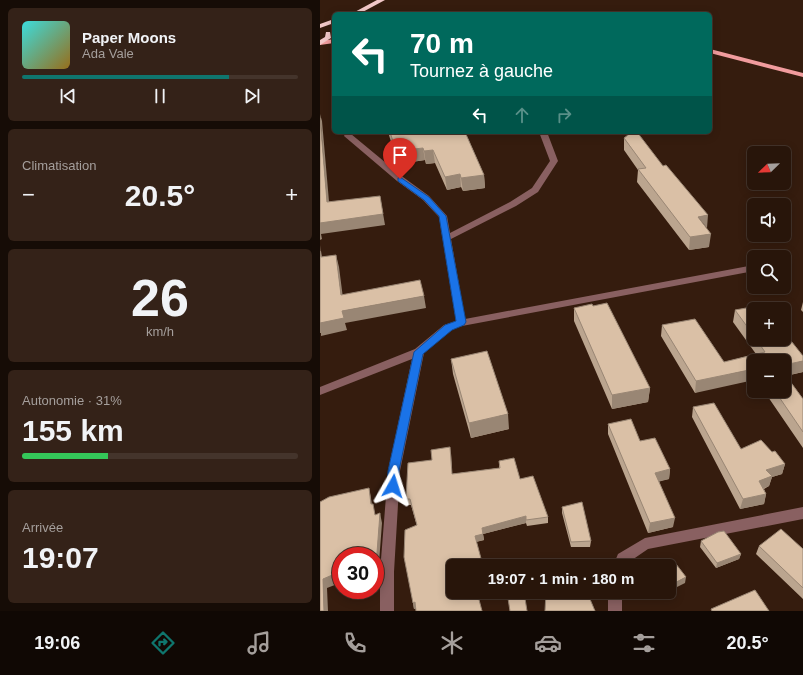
<!DOCTYPE html>
<html lang="fr">
<head>
<meta charset="utf-8">
<style>
	:root { --surface:#28150a; --page:#342218; --text:#f1f3f6; --muted:#a59f9c; --line:#44342b; --accent:#0f766e }
	body { margin:0; font-family:Arial,sans-serif; background:var(--page); color:var(--text); height:100vh; display:flex; flex-direction:column; font-size:15px; white-space:nowrap }
	* { box-sizing:border-box; margin:0 }
	p { font-size:13px; color:var(--muted) }
	.icon { flex:none; width:22px; height:22px; fill:none; stroke:currentColor; stroke-width:2; stroke-linecap:round; stroke-linejoin:round }
	.map { position:relative; flex:1; overflow:hidden }
	.panel { display:flex; flex-direction:column; gap:8px; padding:8px; background:#160c06; width:320px }
	.panel>* { flex:none }
	.banner { position:absolute; left:12px; top:12px; width:380px; height:122px; border-radius:6px; box-shadow:0 2px 10px #0003,0 0 0 1px var(--line); background:#00695c; color:#fff; overflow:hidden }
	.needle { width:26px; rotate:247deg }
	.fabs { position:absolute; left:427px; top:146px; display:grid; gap:8px }
	.fabs a { display:grid; place-items:center; width:44px; height:44px; border-radius:6px; background:var(--surface); box-shadow:0 2px 10px #0003,0 0 0 1px var(--line); font-size:20px }
	.speed { position:absolute; left:12px; top:547px; display:flex; gap:8px; font-size:20px; font-weight:700; text-align:center }
	.speed>* { display:grid; place-content:center; width:52px; height:52px; border-radius:50%; background:var(--surface); box-shadow:0 2px 10px #0003,0 0 0 1px var(--line); line-height:1 }
	.speed .limit { border:6px solid #d22; background:#fff; color:#111 }
	.pin { position:absolute; display:grid; place-items:center; width:34px; height:34px; color:#fff; margin:-41px -17px; border-radius:50% 50% 50% 0; rotate:-45deg; box-shadow:0 0 4px #0007 }
	.pin .icon { rotate:45deg }
	.me { position:absolute; width:44px; margin:-22px; rotate:6deg; stroke-linejoin:round; filter:drop-shadow(0 0 3px #0008) }
	.turn { display:flex; align-items:center; gap:14px; height:84px; padding:0 12px; font-size:18px }
	.turn .icon { width:52px; height:52px; stroke-width:2.5 }
	.turn b { display:block; font-size:28px; line-height:34px }
	.lanes { display:flex; align-items:center; height:38px; padding:0 12px; background:#0003; justify-content:center; gap:20px; direction:ltr }
	.lanes .off { opacity:.35 }
	.big { font-size:30px; font-weight:600; line-height:1.1 }
	.panel .card { flex:1; display:flex; flex-direction:column; justify-content:center; gap:6px; min-width:0; padding:0 14px; border-radius:6px; background:var(--page) }
	.panel .dial { align-items:center; gap:0 }
	.dial b { font-size:52px; line-height:1 }
	.song { display:flex; align-items:center; gap:12px }
	.cover { width:48px; height:48px; border-radius:6px; background:linear-gradient(135deg,hsl(180 70% 55%),hsl(40 70% 35%)) }
	.played { height:4px; border-radius:2px; background:linear-gradient(90deg,var(--accent) 75%,var(--line) 75%) }
	.keys { display:flex; justify-content:space-around; direction:ltr }
	.heat { display:flex; justify-content:space-between; align-items:center; font-size:22px; direction:ltr }
	.charge { height:6px; border-radius:3px; background:linear-gradient(90deg,#34c759 31%,var(--line) 0) }
	.trip { position:absolute; left:126px; top:559px; width:230px; height:40px; border-radius:6px; background:var(--surface); box-shadow:0 2px 10px #0003,0 0 0 1px var(--line); font-weight:600; line-height:40px; text-align:center }
	.menu { display:flex; height:64px; justify-content:space-around; align-items:center; background:#100804; color:var(--muted) }
	.menu .icon { width:28px; height:28px }
	.menu .active { color:var(--accent) }
	.menu b { font-size:18px; color:var(--text) }
	main { display:flex; flex:1; min-height:0 }
	.map>svg:first-child { display:block }
</style>
</head>
<body>
<main>
<section class="panel">
<div class="card">
<div class="song"><i class="cover"></i><div><b>Paper Moons</b><p>Ada Vale</p></div></div>
<div class="played"></div>
<div class="keys"><svg class="icon" aria-label="previous" viewBox="0 0 24 24"><path d="M18 5L8 12l10 7zM5 5v14"/></svg><svg class="icon" aria-label="pause" viewBox="0 0 24 24"><path d="M8 5v14M16 5v14"/></svg><svg class="icon" aria-label="next" viewBox="0 0 24 24"><path d="M6 5l10 7-10 7zM19 5v14"/></svg></div>
</div>
<div class="card"><p>Climatisation</p>
<div class="heat"><a>−</a><b class="big">20.5°</b><a>+</a></div>
</div>
<div class="card dial"><b>26</b><p>km/h</p></div>
<div class="card"><p>Autonomie · 31%</p><b class="big">155 km</b><div class="charge"></div></div>
<div class="card"><p>Arrivée</p><b class="big">19:07</b></div>
</section>
<div class="map">
<svg width="483" height="611" viewBox="0 0 483 611">
	<rect width="100%" height="100%" fill="#351c0e"/>
	<g fill="none" stroke-linecap="round" stroke-linejoin="round">
		<path fill="#896061" fill-rule="evenodd" d="M219,132H227L238,161L218,192L196,206L131,239L145,319L434,265V271L142,326L132,329L104,353L80,471L74,572V611H60V572L68,471L92,359L0,395V387L95,349L124,325L136,321L119,217L103,200L77,181L24,136L25,134H31L83,177L109,196L127,216L130,233L190,202L212,188L230,161Z
			M483,507V519L328,549L309,562L307,566H293L298,554L325,538Z
			M288,592H302V611H288Z"/>
		<path fill="#f19c9e" fill-rule="evenodd" d="M14,39V43L0,45V41Z
			M390,49L483,73V77L390,53Z"/>
		<path fill="#f2c8c8" fill-rule="evenodd" d="M57,0H65L39,14H31Z
			M14,19V23L0,28V24Z
			M6,32H10L11,38L0,45V40L5,37Z"/>
	</g>
	<path fill="#bba58f" d="M68,132H145L164,175L165,188L143,191L141,187L127,190L115,163L106,164L105,160L78,164Z
		M304,138L389,247L369,250L317,182L318,170L304,150Z
		M483,302V312L481,310Z
		M273,306L330,388L328,402L292,409L254,321V308Z
		M434,309V339H464L483,372L466,376L483,399V448L444,391H464L434,361L375,393L341,336L342,325L404,362L436,354L413,322L415,310Z
		M131,359L189,429L151,438L133,374Z
		M373,407L421,449L452,452L465,464L462,474L452,477L449,486L444,489L446,494L444,504L420,509L372,417Z
		M288,424L320,441L350,469L349,479L339,481L353,527L328,533L288,434Z
		M131,453L132,474L179,468V461L200,479L228,517V523L207,526L206,523L163,534L164,540L156,542L96,608L94,609L93,603L97,526L91,505H88L86,499L112,460Z
		M242,507L271,541L270,547H251L242,513Z
		M381,541L421,554L419,559L396,568L380,547Z
		M439,546L483,549V599L436,554Z"/>
	<path fill="#998674" d="M0,114L2,121L10,213L7,202Z
		M103,148L105,160L78,164L76,151Z
		M113,150L115,163L106,164L104,151Z
		M140,174L141,187L127,190L125,177Z
		M164,175L165,188L143,191L141,178Z
		M60,196L65,225L1,234L2,239L0,240V223Z
		M388,215L387,228L378,217Z
		M391,234L389,247L369,250L370,237Z
		M0,245L4,269L1,257Z
		M16,255L19,267L24,306L21,295Z
		M104,296L106,308L25,323L27,330L1,336V333H0V323L22,311Z
		M483,361V372L464,376V365Z
		M434,369V380L375,393L376,381Z
		M330,388L328,402L292,409V395Z
		M188,414L189,429L151,438L149,423Z
		M465,464L462,474L452,477L449,486L437,491L439,481L446,470Z
		M350,469L349,479L334,483L335,473Z
		M49,488L51,498L53,514L51,504Z
		M446,494L444,504L420,509L423,499Z
		M60,513L62,523L58,576L55,577V567Z
		M206,516V523L163,534L164,540L155,542V536L162,528Z
		M355,518L353,527L328,533L330,523Z
		M46,554V556H39Z
		M421,554L419,559L396,568L397,563Z
		M21,562V573L17,574L20,583L7,588L8,611H4L3,579L14,565Z
		M366,577L365,583L349,591V586Z
		M95,602L96,608L94,609L93,603Z"/>
	<path fill="#dac0a6" stroke="#998674" d="M0,118L7,202L60,196L63,214L0,223Z
		M70,132H145L164,175L141,178L140,174L125,177L113,150L104,151L103,148L76,151Z
		M312,132H317L343,166L346,165L388,215L378,217L391,234L370,237L318,169L326,168L304,138Z
		M0,251L1,257L16,255L21,295L100,280L104,296L22,311L24,318L0,323Z
		M287,303L330,388L292,395L254,308L272,304L273,306Z
		M443,305L446,309H434V336L415,310Z
		M375,319L404,362L445,352L436,339H464V332L483,356V361L464,365V361H434V369L376,381L342,325Z
		M167,351L188,414L149,423L131,359Z
		M464,373L483,399V432L455,391H464Z
		M394,403L421,449L441,440L452,452L455,451L465,464L446,470L452,476L439,481L446,494L423,499L373,407Z
		M311,419L320,441L335,438L350,469L335,473L355,518L330,523L288,424Z
		M130,447L132,474L180,468L179,461L194,458L200,479L213,476L228,517L206,520V516L162,528L163,534L155,536L163,566H133V592H157L162,611H96L95,602L93,603L84,557L85,530L97,525L90,499H86L88,463L112,460L111,450Z
		M49,488L51,504H53L55,515L60,513L56,566L55,567V556H46V554L39,556H21V562L14,565L17,573L3,579L4,611H0V502L9,497Z
		M262,502L271,541L251,542L242,507Z
		M461,529L483,549V588L439,546Z
		M404,531L421,554L397,563L381,541L398,532Z
		M260,562V566H236Z
		M356,564L366,577L349,586V567Z
		M435,590L449,611H392L391,609Z
		M187,592H204L207,611H190Z
		M226,592H267L275,611H225Z"/>
	<path fill="#1a73e8" stroke="#114b97" d="M80,177L109,197L126,216L146,322L144,325L132,330L103,354L79,471V486L77,489L73,490L69,489L67,486L68,471L94,352L125,325L136,321L119,216L104,200L78,181V178Z"/>
</svg>
<div class="fabs">
<a><svg class="needle" viewBox="-14 -14 28 28"><path d="M0-13l5 13h-10z" fill="#e53935"/><path d="M0 13l5-13h-10z" fill="#a59f9c"/></svg></a>
<a><svg class="icon" aria-label="sound" viewBox="0 0 24 24"><path d="M4 9h4l5-4v14l-5-4H4zM17 9q2 3 0 6"/></svg></a>
<a><svg class="icon" aria-label="search" viewBox="0 0 24 24"><circle cx="10" cy="10" r="6"/><path d="M15 15l6 6"/></svg></a>
<a>+</a>
<a>−</a>
</div>
<div class="speed"><div class="limit">30</div></div>
<div class="pin" style="left:80px;top:179px;background:#d93025"><svg class="icon" aria-label="arrive" viewBox="0 0 24 24"><path d="M6 21V4h12l-3 4 3 4H6"/></svg></div>
<svg class="me" style="left:73px;top:486px" viewBox="-20 -20 40 40"><path d="M0-17L14 15 0 8-14 15z" fill="#1a73e8" stroke="#fff" stroke-width="4"/></svg>
<div class="trip">19:07 · 1 min · 180 m</div>
<div class="banner">
<div class="turn"><svg class="icon" aria-label="left" viewBox="0 0 24 24"><path d="M17 20v-9H6M10 6l-5 5 5 5"/></svg><div><b>70 m</b>Tournez à gauche</div></div>
<div class="lanes"><svg class="icon" aria-label="left" viewBox="0 0 24 24"><path d="M17 20v-9H6M10 6l-5 5 5 5"/></svg><svg class="icon off" aria-label="ahead" viewBox="0 0 24 24"><path d="M12 20V5M6 11l6-6 6 6"/></svg><svg class="icon off" aria-label="right" viewBox="0 0 24 24"><path d="M7 20v-9h11M14 6l5 5-5 5"/></svg></div>
</div>
</div>
</main>
<nav class="menu">
<b>19:06</b>
<svg class="icon active" aria-label="directions" viewBox="0 0 24 24"><path d="M12 3l9 9-9 9-9-9zM9 14v-3h6M13 9l2 2-2 2"/></svg>
<svg class="icon" aria-label="music" viewBox="0 0 24 24"><path d="M9 18V5l10-2v13"/><circle cx="6" cy="18" r="3"/><circle cx="16" cy="16" r="3"/></svg>
<svg class="icon" aria-label="phone" viewBox="0 0 24 24"><path d="M5 4h4l2 5-3 2q2 4 5 5l2-3 5 2v4C11 20 4 13 5 4z"/></svg>
<svg class="icon" aria-label="climate" viewBox="0 0 24 24"><path d="M12 3v18M4 7l16 10M4 17L20 7"/></svg>
<svg class="icon" aria-label="car" viewBox="0 0 24 24"><path d="M5 17H2v-5l4-1 3-4h7l3 4 3 1v5h-3M9 17h6M6 11h13"/><circle cx="7" cy="17" r="2"/><circle cx="17" cy="17" r="2"/></svg>
<svg class="icon" aria-label="filters" viewBox="0 0 24 24"><path d="M4 7h16M4 17h16"/><circle cx="9" cy="7" r="2"/><circle cx="15" cy="17" r="2"/></svg>
<b>20.5°</b>
</nav>
</body>
</html>
